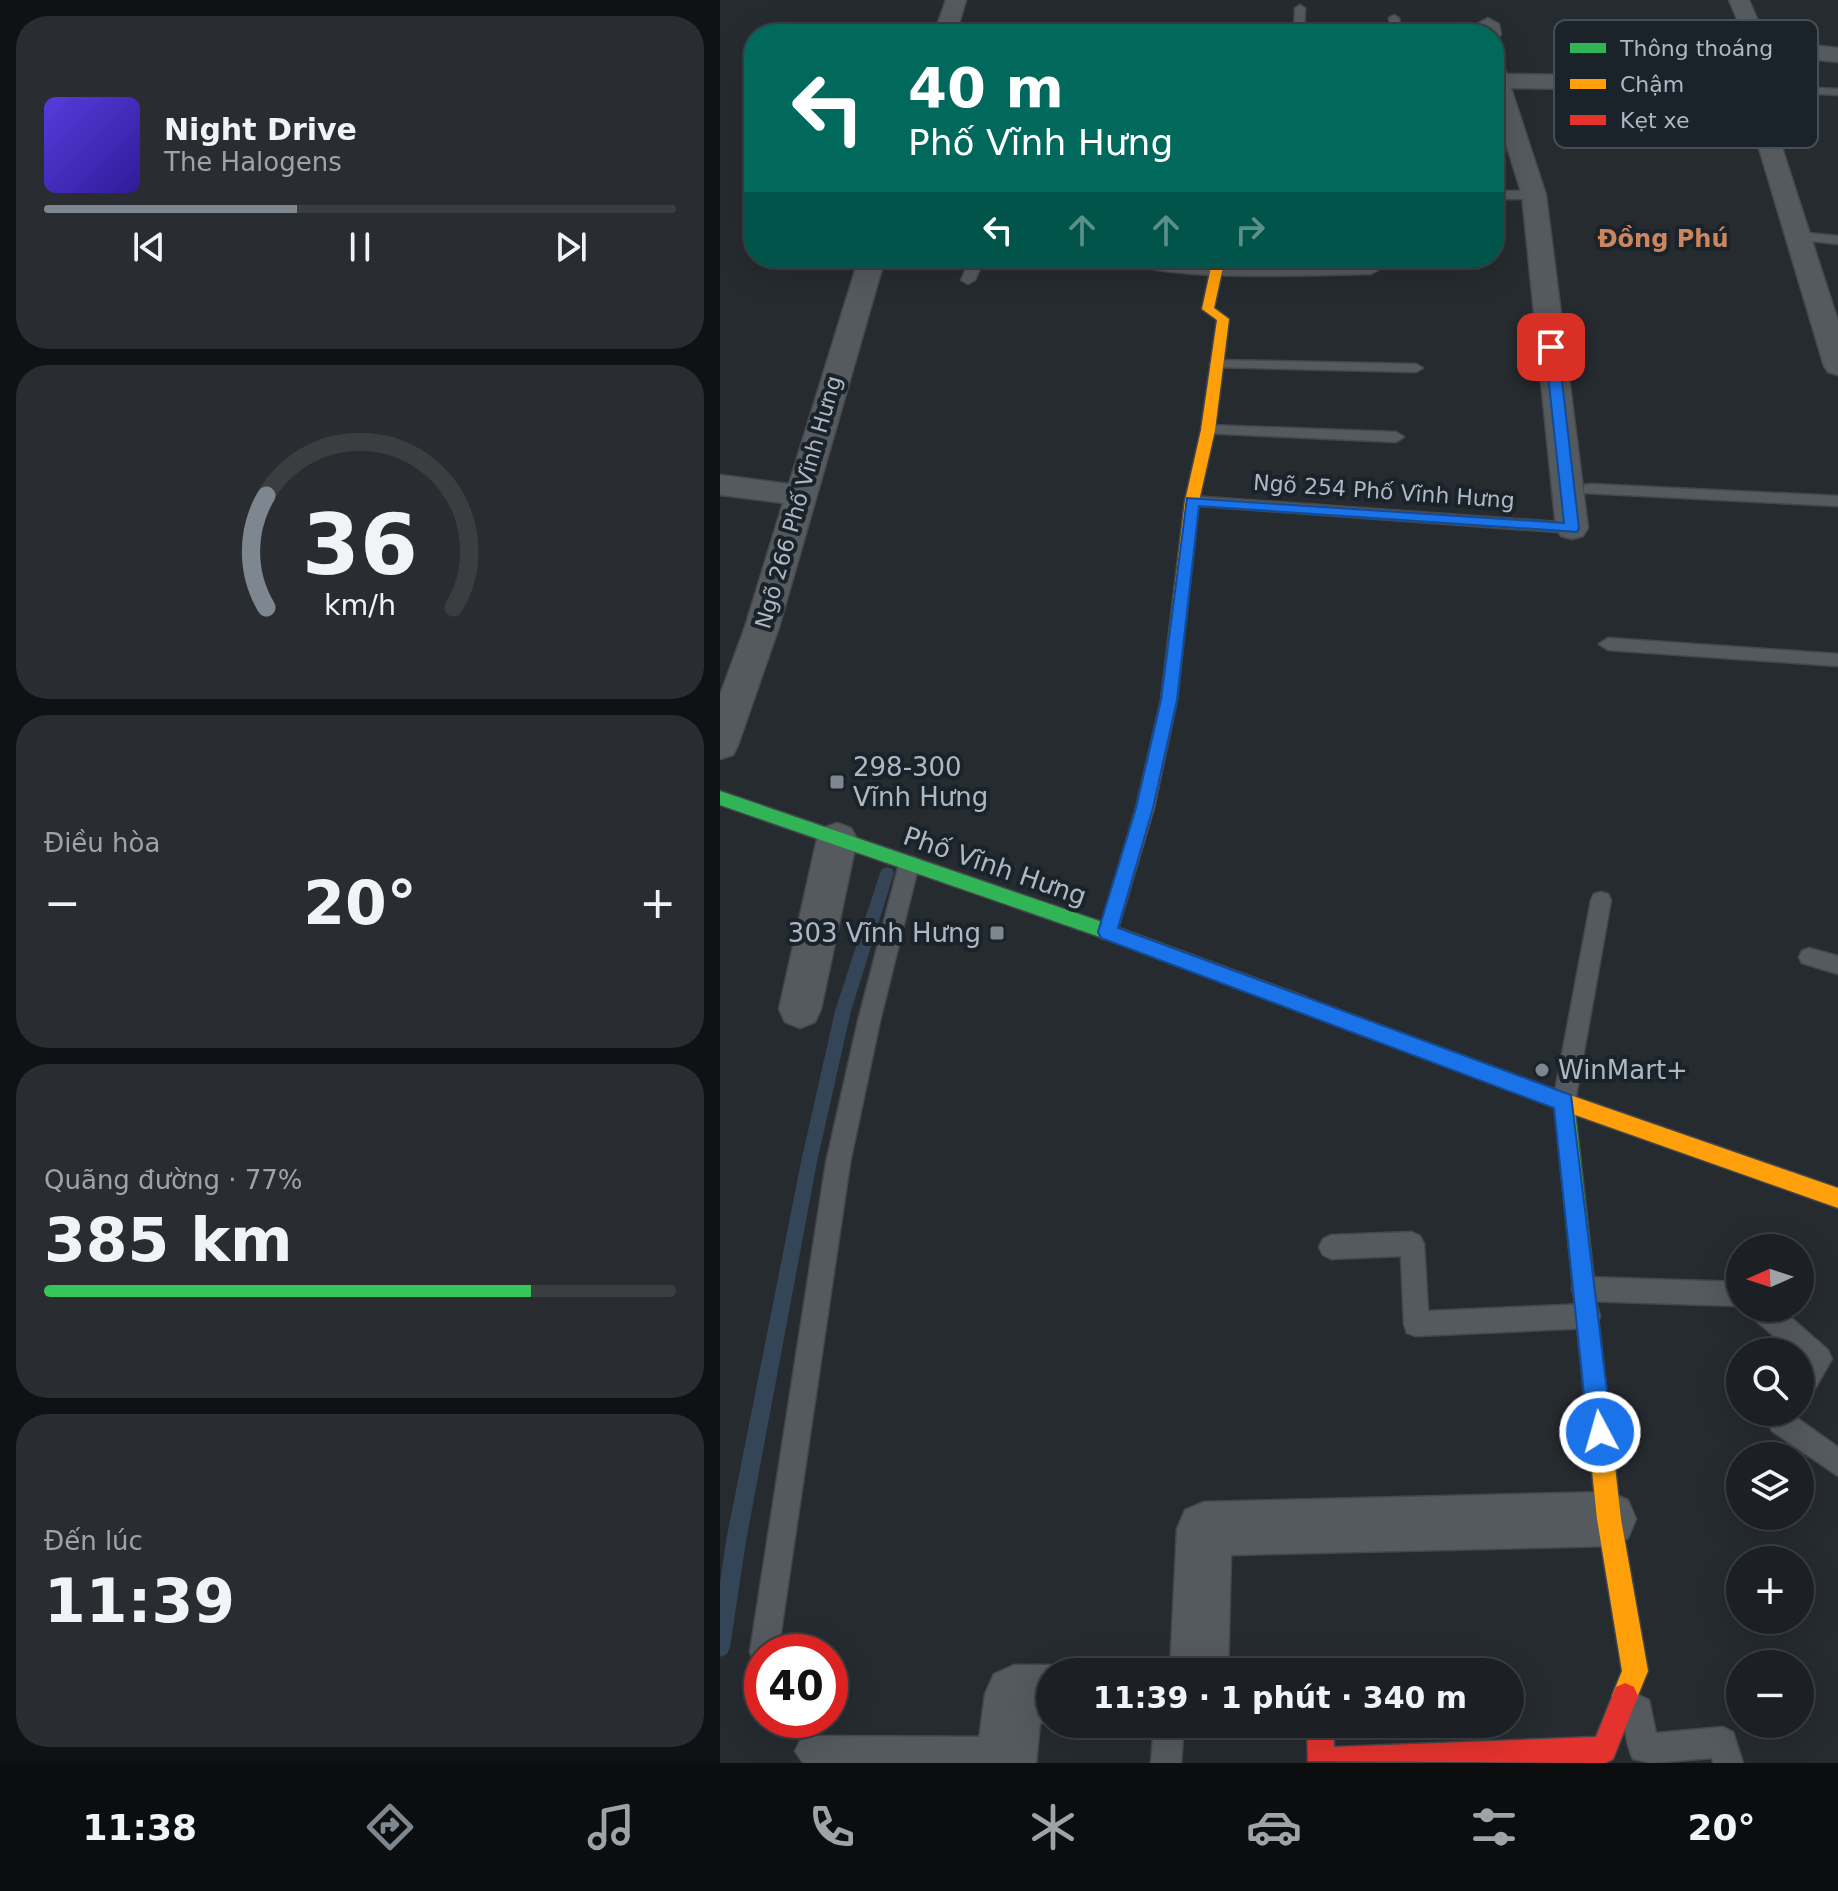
<!DOCTYPE html>
<html lang="vi">
<head>
<meta charset="utf-8">
<style>
	:root { --surface:#1c2024; --page:#292d31; --text:#f1f3f6; --muted:#a0a3a6; --line:#3a3e41; --accent:#7e8790 }
	body { margin:0; font-family:"DejaVu Sans",sans-serif; background:var(--page); color:var(--text); height:100vh; display:flex; flex-direction:column; font-size:30px; white-space:nowrap }
	* { box-sizing:border-box; margin:0 }
	p { font-size:26px; color:var(--muted) }
	.icon { flex:none; width:44px; height:44px; fill:none; stroke:currentColor; stroke-width:2; stroke-linecap:round; stroke-linejoin:round }
	.map { position:relative; flex:1; overflow:hidden }
	.drawer { display:flex; flex-direction:column; gap:16px; padding:16px; background:#0f1214; width:720px }
	.drawer>* { flex:none }
	.hud { position:absolute; left:24px; top:24px; width:760px; height:244px; border-radius:32px; box-shadow:0 8px 32px #0002,0 0 0 2px var(--line); background:#00695c; color:#fff; overflow:hidden }
	.needle { width:52px; rotate:267deg }
	.fabs { position:absolute; left:1006px; top:1234px; display:grid; gap:16px }
	.fabs a { display:grid; place-items:center; width:88px; height:88px; border-radius:50%; background:var(--surface); box-shadow:0 8px 32px #0002,0 0 0 2px var(--line); font-size:40px }
	.speed { position:absolute; left:24px; top:1634px; display:flex; gap:16px; font-size:40px; font-weight:700; text-align:center }
	.speed>* { display:grid; place-content:center; width:104px; height:104px; border-radius:50%; background:var(--surface); box-shadow:0 8px 32px #0002,0 0 0 2px var(--line); line-height:1 }
	.speed .limit { border:12px solid #d22; background:#fff; color:#111 }
	.pin { position:absolute; display:grid; place-items:center; width:68px; height:68px; color:#fff; margin:-34px; border-radius:16px; box-shadow:0 4px 12px #0006 }
	.me { position:absolute; width:88px; margin:-44px; rotate:354deg; stroke-linejoin:round; filter:drop-shadow(0 0 6px #0008) }
	.turn { display:flex; align-items:center; gap:28px; height:168px; padding:0 32px; font-size:36px }
	.turn .icon { width:104px; height:104px; stroke-width:2.5 }
	.turn b { display:block; font-size:56px; line-height:68px }
	.lanes { display:flex; align-items:center; height:76px; padding:0 32px; background:#0003; justify-content:center; gap:40px; direction:ltr }
	.lanes .off { opacity:.35 }
	.big { font-size:60px; font-weight:700; line-height:1.1 }
	.drawer .tile { flex:1; display:flex; flex-direction:column; justify-content:center; gap:12px; min-width:0; padding:0 28px; border-radius:32px; background:var(--page) }
	.drawer .dial { align-items:center; gap:0 }
	.dial svg { height:208px; overflow:visible; fill:none; stroke:var(--line); stroke-width:7; stroke-linecap:round; text-anchor:middle }
	.dial text { fill:var(--text); stroke:none }
	.song { display:flex; align-items:center; gap:24px }
	.cover { width:96px; height:96px; border-radius:12px; background:linear-gradient(135deg,hsl(250 70% 55%),hsl(250 70% 35%)) }
	.played { height:8px; border-radius:4px; background:linear-gradient(90deg,var(--accent) 40%,var(--line) 40%) }
	.keys { display:flex; justify-content:space-around; direction:ltr }
	.heat { display:flex; justify-content:space-between; align-items:center; font-size:44px; direction:ltr }
	.charge { height:12px; border-radius:6px; background:linear-gradient(90deg,#34c759 77%,var(--line) 0) }
	.trip { position:absolute; left:316px; top:1658px; width:488px; height:80px; border-radius:40px; background:var(--surface); box-shadow:0 8px 32px #0002,0 0 0 2px var(--line); font-weight:700; line-height:80px; text-align:center }
	.menu { display:flex; height:128px; justify-content:space-around; align-items:center; background:#0b0d0e; color:var(--muted) }
	.menu .icon { width:56px; height:56px }
	.menu .active { color:var(--accent) }
	.menu b { font-size:36px; color:var(--text) }
	main { display:flex; flex:1; min-height:0 }
	.map>svg:first-child { display:block }
</style>
</head>
<body>
<main>
<section class="drawer">
<div class="tile">
<div class="song"><i class="cover"></i><div><b>Night Drive</b><p>The Halogens</p></div></div>
<div class="played"></div>
<div class="keys"><svg class="icon" aria-label="previous" viewBox="0 0 24 24"><path d="M18 5L8 12l10 7zM5 5v14"/></svg><svg class="icon" aria-label="pause" viewBox="0 0 24 24"><path d="M8 5v14M16 5v14"/></svg><svg class="icon" aria-label="next" viewBox="0 0 24 24"><path d="M6 5l10 7-10 7zM19 5v14"/></svg></div>
</div>
<div class="tile dial"><svg viewBox="0 0 100 80">
<path d="M14 69A42 42 0 1 1 86 69"/>
<path d="M14 69A42 42 0 0 1 14 26" stroke="#7e8790"/>
<text x="50" y="56" font-size="32" font-weight="700">36</text>
<text x="50" y="72" font-size="11">km/h</text>
</svg></div>
<div class="tile"><p>Điều hòa</p>
<div class="heat"><a>−</a><b class="big">20°</b><a>+</a></div>
</div>
<div class="tile"><p>Quãng đường · 77%</p><b class="big">385 km</b><div class="charge"></div></div>
<div class="tile"><p>Đến lúc</p><b class="big">11:39</b></div>
</section>
<div class="map">
<svg width="1118" height="1763" viewBox="0 0 1118 1763">
	<rect width="100%" height="100%" fill="#262b30"/>
	<g fill="none" stroke-linecap="round" stroke-linejoin="round">
		<path fill="#344557" fill-rule="evenodd" d="M167,867L172,869L174,873L131,1011L97,1162L26,1541L10,1647L7,1654L0,1657V1583L6,1541L81,1162L115,1011L160,873L162,869Z"/>
		<defs>
			<path id="lane" d="M580,5L585,8L584,34H574L575,8Z
				M674,15L679,18L682,34H672L669,18Z
				M1038,85L1118,89V95L1034,90L1032,88Z
				M774,191H814L820,195L814,199H774Z
				M1078,232L1118,236V244L1073,239V233Z
				M251,258H265L255,280L248,284L241,280Z
				M403,258L486,265L651,266L658,270L651,274C603,274 436,284 403,258Z
				M497,360L696,364L703,368L696,372L492,367L490,364Z
				M488,425L676,432L684,437L676,442L483,433V427Z
				M870,484L1118,496V506L864,493V485Z
				M472,496L852,523L860,528L852,533L466,505V497Z
				M888,638L1118,654V666L888,650L879,644Z
				M189,856L196,858L199,864L160,1021L130,1163L58,1652H42L41,1687L31,1683L27,1673L32,1657L30,1652L106,1163L138,1021L179,864L182,858Z
				M881,892L888,894L891,900L855,1102L852,1109L844,1112L836,1109L833,1102L871,900L874,894Z
				M1089,948L1118,956V974L1082,963L1079,957L1082,951Z
				M692,1232L700,1236L704,1244L708,1311L868,1304L877,1307L880,1316L877,1325L868,1328L696,1336L687,1333L684,1324L681,1256L611,1259L603,1255L599,1247L603,1239L611,1235Z
				M864,1277L1020,1282V1306L864,1301L855,1298L852,1289L855,1280Z
				M1029,1308H1060L1108,1350L1112,1359L1089,1399L1080,1403V1366L1083,1362L1080,1352H1072L1032,1317Z
				M1052,1412H1080L1077,1418L1118,1447V1476L1052,1431L1048,1422Z
				M919,1695L929,1700L936,1733L1003,1727L1013,1732L1023,1763H993L992,1758L932,1763L913,1759C905,1742 902,1717 909,1700Z
				M434,1724H464L461,1763H431Z
				M90,1736L283,1737L293,1742L298,1752L292,1763H83L75,1751L80,1741Z"/>
			<path id="street" d="M226,0H246L236,34H214Z
				M1009,0H1029L1046,40L1118,48V62L1040,54L1049,88L1046,98L1118,321V375L1108,372L1104,366L1024,98L1025,94L972,90L791,88L826,195L868,528L863,536L852,539L841,536L836,528L802,195L774,105V62L782,64L787,74L914,76L906,56L839,50L836,45L847,39L923,45L936,76L1025,80L1018,52L1027,43Z
				M768,18L779,24L781,34L778,39H774V34H759L757,24Z
				M139,258H165L59,627L18,745L13,755L0,759V695L25,627L63,503L0,495V475L69,484Z
				M117,823L131,828L137,839L101,1009L95,1022L80,1028L65,1022L59,1009L97,839L103,828Z
				M889,1492L908,1500L916,1519L908,1538L889,1546L511,1555L508,1672H450L457,1529L465,1510L484,1502Z
				M294,1665H330L347,1672H330V1723H320L316,1763H256L265,1694L274,1674Z"/>
			<path id="fast" d="M0,791L388,924L586,997L589,1003L586,1009L579,1011L383,938L0,805Z
				M844,1093L851,1095L854,1102L881,1344L878,1352L870,1355L862,1352L859,1344L834,1102L837,1095Z"/>
			<path id="slow" d="M493,258H505L494,308L509,319L495,430L479,501L457,700L434,808L397,932L395,938L388,940L381,938L379,932L416,808L441,700L465,501L481,430L497,320L482,309Z
				M579,995L844,1093L1118,1188V1208L844,1111L572,1009L569,1003L572,997Z
				M870,1333L878,1336L881,1344L901,1519L928,1671L914,1705L905,1709L896,1705L892,1696L902,1671L877,1519L859,1344L862,1336Z"/>
			<path id="jam" d="M905,1683L914,1687L918,1696L893,1759L885,1763L588,1761L587,1724H613L614,1747L876,1737L896,1687Z"/>
		</defs>
		<use href="#lane" stroke="#44474b" stroke-width="3"/>
		<use href="#street" stroke="#44474b" stroke-width="3"/>
		<use href="#fast" stroke="#44474b" stroke-width="3"/>
		<use href="#slow" stroke="#44474b" stroke-width="3"/>
		<use href="#jam" stroke="#44474b" stroke-width="3"/>
		<use href="#lane" fill="#555a5f" fill-rule="evenodd"/>
		<use href="#street" fill="#555a5f" fill-rule="evenodd"/>
		<use href="#fast" fill="#30b455" fill-rule="evenodd"/>
		<use href="#slow" fill="#ff9f0a" fill-rule="evenodd"/>
		<use href="#jam" fill="#e5322d" fill-rule="evenodd"/>
	</g>
	<path fill="#1a73e8" stroke="#114b97" stroke-width="2" d="M831,343L838,347L859,528L857,532L479,506L457,700L433,808L398,928L851,1095L892,1432L888,1441L880,1444L872,1441L868,1432L834,1108L381,938L378,932L416,808L441,700L467,498L844,523L825,347Z"/>
	<g fill="#7e8790" stroke="#1a222a" stroke-width="3">
		<rect x="109" y="774" width="16" height="16" rx="4"/>
		<rect x="269" y="925" width="16" height="16" rx="4"/>
		<circle cx="822" cy="1070" r="8"/>
	</g>
	<g text-anchor="middle" stroke-width="8" stroke-linejoin="round" paint-order="stroke">
		<g font-size="22" fill="#aeb8c3" stroke="#1a222a">
			<text transform="translate(664 491) rotate(4)" y="8">Ngõ 254 Phố Vĩnh Hưng</text>
			<text transform="translate(78 502) rotate(-74)" y="8">Ngõ 266 Phố Vĩnh Hưng</text>
		</g>
		<g font-size="24" font-weight="bold" fill="#cb8660" stroke="#1a222a">
			<text x="943" y="247">Đồng Phú</text>
		</g>
		<g font-size="26" fill="#aeb8c3" stroke="#1a222a" text-anchor="start">
			<text x="133" y="776">298-300<tspan x="133" dy="30">Vĩnh Hưng</tspan></text>
			<text x="261" y="942" text-anchor="end">303 Vĩnh Hưng</text>
			<text x="838" y="1079">WinMart+</text>
		</g>
		<g font-size="26" fill="#aeb8c3" stroke="#1a222a">
			<text transform="translate(275 866) rotate(19)" y="9">Phố Vĩnh Hưng</text>
		</g>
	</g>
	<rect x="834" y="20" width="264" height="128" rx="12" fill="#1a222a" stroke="#464f58" stroke-width="2"/>
	<rect x="850" y="43" width="36" height="10" fill="#30b455"/>
	<rect x="850" y="79" width="36" height="10" fill="#ff9f0a"/>
	<rect x="850" y="115" width="36" height="10" fill="#e5322d"/>
	<g font-size="22" fill="#aeb8c3">
		<text x="900" y="56">Thông thoáng</text>
		<text x="900" y="92">Chậm</text>
		<text x="900" y="128">Kẹt xe</text>
	</g>
</svg>
<div class="fabs">
<a><svg class="needle" viewBox="-14 -14 28 28"><path d="M0-13l5 13h-10z" fill="#e53935"/><path d="M0 13l5-13h-10z" fill="#a0a3a6"/></svg></a>
<a><svg class="icon" aria-label="search" viewBox="0 0 24 24"><circle cx="10" cy="10" r="6"/><path d="M15 15l6 6"/></svg></a>
<a><svg class="icon" aria-label="layers" viewBox="0 0 24 24"><path d="M12 4l9 5-9 5-9-5zM3 14l9 5 9-5"/></svg></a>
<a>+</a>
<a>−</a>
</div>
<div class="speed"><div class="limit">40</div></div>
<div class="pin" style="left:831px;top:347px;background:#d93025"><svg class="icon" aria-label="arrive" viewBox="0 0 24 24"><path d="M6 21V4h12l-3 4 3 4H6"/></svg></div>
<svg class="me" style="left:880px;top:1432px" viewBox="-20 -20 40 40"><circle r="17" fill="#1a73e8" stroke="#fff" stroke-width="3"/><path d="M0-11L8 9 0 5-8 9z" fill="#fff"/></svg>
<div class="trip">11:39 · 1 phút · 340 m</div>
<div class="hud">
<div class="turn"><svg class="icon" aria-label="left" viewBox="0 0 24 24"><path d="M17 20v-9H6M10 6l-5 5 5 5"/></svg><div><b>40 m</b>Phố Vĩnh Hưng</div></div>
<div class="lanes"><svg class="icon" aria-label="left" viewBox="0 0 24 24"><path d="M17 20v-9H6M10 6l-5 5 5 5"/></svg><svg class="icon off" aria-label="ahead" viewBox="0 0 24 24"><path d="M12 20V5M6 11l6-6 6 6"/></svg><svg class="icon off" aria-label="ahead" viewBox="0 0 24 24"><path d="M12 20V5M6 11l6-6 6 6"/></svg><svg class="icon off" aria-label="right" viewBox="0 0 24 24"><path d="M7 20v-9h11M14 6l5 5-5 5"/></svg></div>
</div>
</div>
</main>
<nav class="menu">
<b>11:38</b>
<svg class="icon active" aria-label="directions" viewBox="0 0 24 24"><path d="M12 3l9 9-9 9-9-9zM9 14v-3h6M13 9l2 2-2 2"/></svg>
<svg class="icon" aria-label="music" viewBox="0 0 24 24"><path d="M9 18V5l10-2v13"/><circle cx="6" cy="18" r="3"/><circle cx="16" cy="16" r="3"/></svg>
<svg class="icon" aria-label="phone" viewBox="0 0 24 24"><path d="M5 4h4l2 5-3 2q2 4 5 5l2-3 5 2v4C11 20 4 13 5 4z"/></svg>
<svg class="icon" aria-label="climate" viewBox="0 0 24 24"><path d="M12 3v18M4 7l16 10M4 17L20 7"/></svg>
<svg class="icon" aria-label="car" viewBox="0 0 24 24"><path d="M5 17H2v-5l4-1 3-4h7l3 4 3 1v5h-3M9 17h6M6 11h13"/><circle cx="7" cy="17" r="2"/><circle cx="17" cy="17" r="2"/></svg>
<svg class="icon" aria-label="filters" viewBox="0 0 24 24"><path d="M4 7h16M4 17h16"/><circle cx="9" cy="7" r="2"/><circle cx="15" cy="17" r="2"/></svg>
<b>20°</b>
</nav>
</body>
</html>
